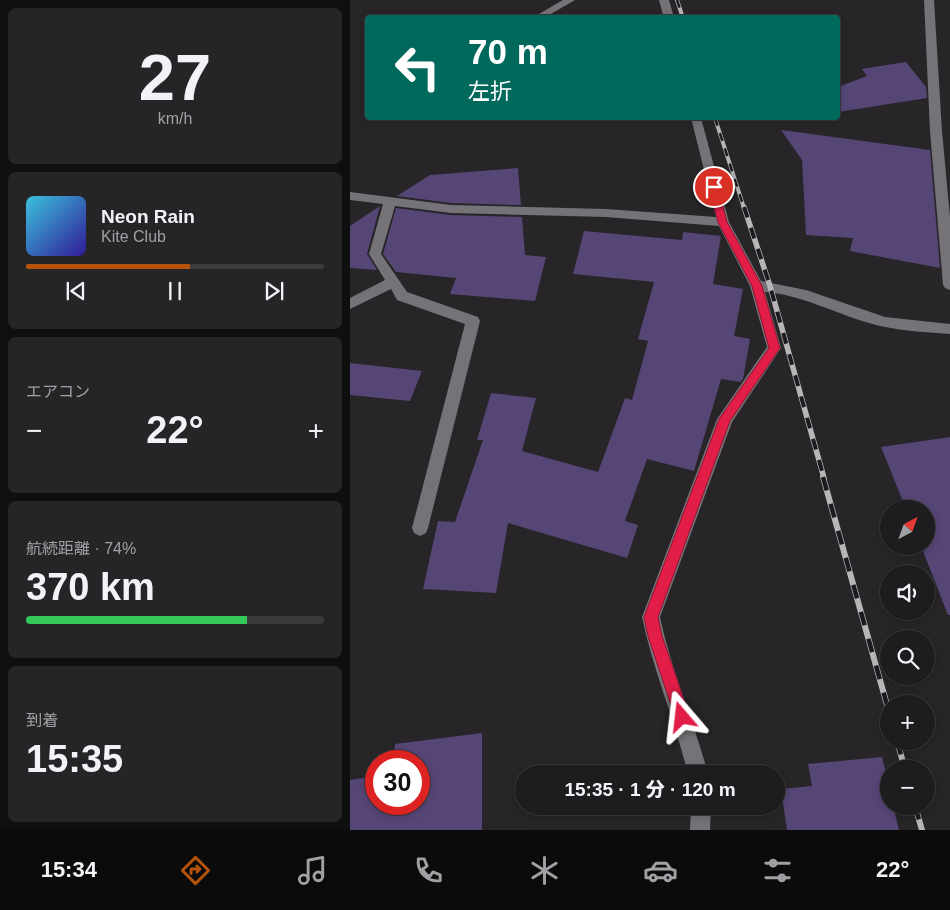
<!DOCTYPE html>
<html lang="ja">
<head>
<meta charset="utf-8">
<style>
	:root { --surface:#1d1c1e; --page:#252527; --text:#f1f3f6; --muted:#a0a1a4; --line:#3b3a3c; --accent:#b45309 }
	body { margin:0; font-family:Arial,"Noto Sans JP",sans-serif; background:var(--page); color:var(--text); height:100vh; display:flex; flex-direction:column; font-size:19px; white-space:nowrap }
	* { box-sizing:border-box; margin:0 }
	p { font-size:16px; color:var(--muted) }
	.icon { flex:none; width:28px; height:28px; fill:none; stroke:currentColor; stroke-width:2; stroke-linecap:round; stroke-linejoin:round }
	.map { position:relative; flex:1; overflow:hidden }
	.sheet { display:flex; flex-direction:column; gap:8px; padding:8px; background:#100f10; width:350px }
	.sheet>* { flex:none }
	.guide { position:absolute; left:15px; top:15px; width:475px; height:105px; border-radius:5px; box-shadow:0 2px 8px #0003,0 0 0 1px var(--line); background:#00695c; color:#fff; overflow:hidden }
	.needle { width:32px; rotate:41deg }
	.buttons { position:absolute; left:530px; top:500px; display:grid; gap:10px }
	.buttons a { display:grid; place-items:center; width:55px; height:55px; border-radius:50%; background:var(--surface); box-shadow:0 2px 8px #0003,0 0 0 1px var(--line); font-size:25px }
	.speed { position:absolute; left:15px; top:750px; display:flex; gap:10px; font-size:25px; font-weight:700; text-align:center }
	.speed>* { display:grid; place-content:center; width:65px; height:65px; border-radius:50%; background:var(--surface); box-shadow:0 2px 8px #0003,0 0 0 1px var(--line); line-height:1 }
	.speed .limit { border:8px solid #d22; background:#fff; color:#111 }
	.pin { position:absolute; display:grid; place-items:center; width:42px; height:42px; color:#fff; margin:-21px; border:2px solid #fff; border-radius:50%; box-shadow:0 1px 5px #0007 }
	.me { position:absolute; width:55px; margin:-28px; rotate:343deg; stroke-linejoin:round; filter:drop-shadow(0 0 4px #0008) }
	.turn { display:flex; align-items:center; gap:18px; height:105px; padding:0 20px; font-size:22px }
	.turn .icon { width:65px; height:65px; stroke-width:2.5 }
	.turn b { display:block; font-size:35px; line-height:42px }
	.big { font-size:38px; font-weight:800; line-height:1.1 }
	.sheet .card { flex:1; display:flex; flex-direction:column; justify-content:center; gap:8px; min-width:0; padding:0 18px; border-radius:8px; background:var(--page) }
	.sheet .dial { align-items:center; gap:0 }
	.dial b { font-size:65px; line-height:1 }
	.song { display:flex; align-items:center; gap:15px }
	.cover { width:60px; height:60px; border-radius:8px; background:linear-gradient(135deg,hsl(190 70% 55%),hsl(250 70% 35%)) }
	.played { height:5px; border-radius:2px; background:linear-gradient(90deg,var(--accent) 55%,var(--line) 55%) }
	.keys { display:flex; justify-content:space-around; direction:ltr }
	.heat { display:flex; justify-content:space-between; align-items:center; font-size:28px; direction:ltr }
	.charge { height:8px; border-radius:4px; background:linear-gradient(90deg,#34c759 74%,var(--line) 0) }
	.trip { position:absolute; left:165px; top:765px; width:270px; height:50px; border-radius:25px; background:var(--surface); box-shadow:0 2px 8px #0003,0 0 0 1px var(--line); font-weight:800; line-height:50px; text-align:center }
	.tab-bar { display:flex; height:80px; justify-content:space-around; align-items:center; background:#0c0b0c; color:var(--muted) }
	.tab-bar .icon { width:35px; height:35px }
	.tab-bar .selected { color:var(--accent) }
	.tab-bar b { font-size:22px; color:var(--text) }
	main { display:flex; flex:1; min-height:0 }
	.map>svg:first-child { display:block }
</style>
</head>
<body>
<main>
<section class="sheet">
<div class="card dial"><b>27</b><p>km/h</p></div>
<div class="card">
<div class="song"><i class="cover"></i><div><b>Neon Rain</b><p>Kite Club</p></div></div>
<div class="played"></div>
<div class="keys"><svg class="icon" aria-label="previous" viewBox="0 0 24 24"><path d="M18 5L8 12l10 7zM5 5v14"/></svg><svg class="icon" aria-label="pause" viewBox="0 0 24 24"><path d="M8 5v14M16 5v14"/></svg><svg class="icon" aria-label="next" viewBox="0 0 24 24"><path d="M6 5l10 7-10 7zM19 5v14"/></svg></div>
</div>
<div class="card"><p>エアコン</p>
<div class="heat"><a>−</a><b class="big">22°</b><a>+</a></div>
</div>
<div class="card"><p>航続距離 · 74%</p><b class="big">370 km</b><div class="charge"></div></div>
<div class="card"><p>到着</p><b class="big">15:35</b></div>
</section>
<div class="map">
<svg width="600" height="830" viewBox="0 0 600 830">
	<rect width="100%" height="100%" fill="#272528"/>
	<path fill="#564676" d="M556,62L576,87L577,98L488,112V87L517,76L512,69Z
		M431,130L580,150L590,268L500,251L503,238L456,235L452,160Z
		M168,168L171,205L101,203L47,196L80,175Z
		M30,206L17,254L27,270L0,268V226Z
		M46,208L101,215L172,217L175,255L196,257L185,301L100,294L106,278L46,272L33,254Z
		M234,231L332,240L333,232L371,236L363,284L393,289L384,336L400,339L393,379L390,382L371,379L344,471L297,459L275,521L288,525L277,558L158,523L146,593L73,589L88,521L105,522L133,440H127L141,393L186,398L172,451L248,472L275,398L282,400L298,341L288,339L304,282L223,274Z
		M0,363L72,371L60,401L0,395Z
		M600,437V615H598L571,546H576V509H556L531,447Z
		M132,733V830H0V780L26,776V804H69V761H44L45,744Z
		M532,757L539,786V806H543L549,830H437L431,789L462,786L458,764Z"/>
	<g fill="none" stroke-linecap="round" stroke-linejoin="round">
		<path fill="#757377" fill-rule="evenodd" d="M213,0H225L194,18H182Z
			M309,0H319L324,18H314Z
			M574,0H584L592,131L600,217V290L595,288L593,285L580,131Z
			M341,118H351L379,222L411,281L456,290L535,317L600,324V334C573,332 546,331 519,323C484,313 452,295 415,292L431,348L382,422L310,617C321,670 344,721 358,774H338C325,721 303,670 292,617L367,419L417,347L400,286L369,226L256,217L101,213L45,206L31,254L57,292L128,317L130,321L78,528L76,533L70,536L64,533L62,528L115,324L47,300L41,289L0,309V298L35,280L19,254L33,204L0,200V192L101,205L256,209L366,217Z
			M341,806H361L360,830H340Z"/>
		<defs>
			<path id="rail-far2" d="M327,0L333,18
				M365,118L394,208"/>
			<path id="rail-far1" d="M394,207L420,286L474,478"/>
			<path id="rail" d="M473,477L539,712
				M547,741L555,769
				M565,806L572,830"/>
		</defs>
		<use href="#rail-far2" stroke="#b6b5b7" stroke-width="4"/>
		<use href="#rail-far1" stroke="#b6b5b7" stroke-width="5.5"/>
		<use href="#rail" stroke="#b6b5b7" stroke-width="6"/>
		<use href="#rail-far2" stroke="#1d1b1f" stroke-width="2.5" stroke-dasharray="8" stroke-linecap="butt"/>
		<use href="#rail-far1" stroke="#1d1b1f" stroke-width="4" stroke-dasharray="11" stroke-linecap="butt"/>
		<use href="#rail" stroke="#1d1b1f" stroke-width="4.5" stroke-dasharray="14" stroke-linecap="butt"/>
	</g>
	<path fill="#e11d48" stroke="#92132f" d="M364,184L368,187L377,222L412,286L430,348L380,421L308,617L312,636L340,717L338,722L332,724L327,722L325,717L298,636L294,617L369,419L419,348L402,286L368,222L359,187Z"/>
</svg>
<div class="buttons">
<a><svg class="needle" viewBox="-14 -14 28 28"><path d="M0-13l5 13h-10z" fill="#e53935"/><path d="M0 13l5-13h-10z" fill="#a0a1a4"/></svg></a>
<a><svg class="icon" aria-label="sound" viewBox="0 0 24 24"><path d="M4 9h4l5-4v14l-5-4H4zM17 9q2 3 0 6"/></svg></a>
<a><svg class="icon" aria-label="search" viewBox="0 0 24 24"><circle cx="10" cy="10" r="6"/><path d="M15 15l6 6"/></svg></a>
<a>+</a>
<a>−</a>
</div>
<div class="speed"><div class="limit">30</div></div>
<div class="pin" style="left:364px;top:187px;background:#d93025"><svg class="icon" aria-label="arrive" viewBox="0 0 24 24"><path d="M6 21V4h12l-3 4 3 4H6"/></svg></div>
<svg class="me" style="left:332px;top:717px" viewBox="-20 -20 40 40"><path d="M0-17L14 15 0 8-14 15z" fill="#e11d48" stroke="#fff" stroke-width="4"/></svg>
<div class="trip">15:35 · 1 分 · 120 m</div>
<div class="guide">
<div class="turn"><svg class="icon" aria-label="left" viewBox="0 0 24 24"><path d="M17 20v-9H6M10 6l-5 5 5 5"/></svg><div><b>70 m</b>左折</div></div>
</div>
</div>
</main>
<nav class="tab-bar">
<b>15:34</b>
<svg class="icon selected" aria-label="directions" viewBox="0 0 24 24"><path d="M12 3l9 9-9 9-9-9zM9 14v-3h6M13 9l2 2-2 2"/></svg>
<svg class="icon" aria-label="music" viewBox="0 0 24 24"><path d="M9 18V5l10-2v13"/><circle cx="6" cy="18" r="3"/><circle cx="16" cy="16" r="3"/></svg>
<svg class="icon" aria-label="phone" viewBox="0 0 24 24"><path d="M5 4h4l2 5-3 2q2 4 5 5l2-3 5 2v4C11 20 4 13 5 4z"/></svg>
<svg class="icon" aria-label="climate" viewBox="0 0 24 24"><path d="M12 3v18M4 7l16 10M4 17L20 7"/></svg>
<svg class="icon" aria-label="car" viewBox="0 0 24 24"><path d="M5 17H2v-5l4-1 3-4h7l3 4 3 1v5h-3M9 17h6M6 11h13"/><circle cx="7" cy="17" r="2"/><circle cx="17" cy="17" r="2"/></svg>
<svg class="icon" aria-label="filters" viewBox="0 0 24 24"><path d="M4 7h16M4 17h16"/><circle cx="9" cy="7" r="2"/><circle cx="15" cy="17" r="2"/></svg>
<b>22°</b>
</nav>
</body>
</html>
